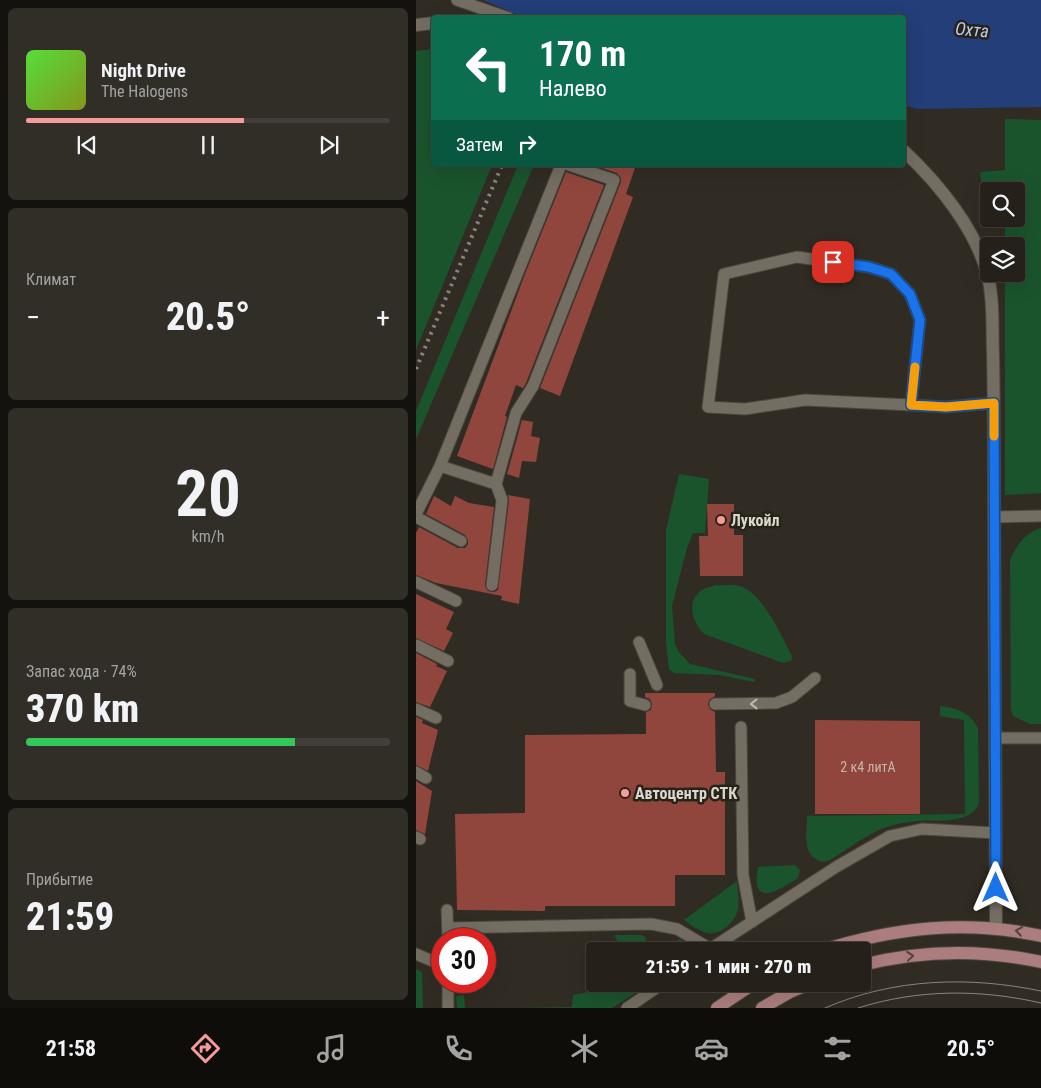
<!DOCTYPE html>
<html lang="ru">
<head>
<meta charset="utf-8">
<style>
	:root { --surface:#25211a; --page:#312e27; --text:#f1f3f6; --muted:#a3a3a2; --line:#423e39; --accent:#f59b9c }
	body { margin:0; font-family:"Roboto Condensed",sans-serif; background:var(--page); color:var(--text); height:100vh; display:flex; flex-direction:column; font-size:19px; white-space:nowrap }
	* { box-sizing:border-box; margin:0 }
	p { font-size:16px; color:var(--muted) }
	.icon { flex:none; width:28px; height:28px; fill:none; stroke:currentColor; stroke-width:2; stroke-linecap:round; stroke-linejoin:round }
	.map { position:relative; flex:1; overflow:hidden }
	.side { display:flex; flex-direction:column; gap:8px; padding:8px; background:#14120e; width:416px }
	.side>* { flex:none }
	.hud { position:absolute; left:15px; top:15px; width:475px; height:152px; border-radius:5px; box-shadow:0 5px 20px #0002,0 0 0 1px var(--line); background:#0b6e4f; color:#fff; overflow:hidden }
	.buttons { position:absolute; left:564px; top:182px; display:grid; gap:10px }
	.buttons a { display:grid; place-items:center; width:45px; height:45px; border-radius:5px; background:var(--surface); box-shadow:0 5px 20px #0002,0 0 0 1px var(--line); font-size:25px }
	.speed { position:absolute; left:15px; top:928px; display:flex; gap:10px; font-size:25px; font-weight:700; text-align:center }
	.speed>* { display:grid; place-content:center; width:65px; height:65px; border-radius:50%; background:var(--surface); box-shadow:0 5px 20px #0002,0 0 0 1px var(--line); line-height:1 }
	.speed .limit { border:8px solid #d22; background:#fff; color:#111 }
	.pin { position:absolute; display:grid; place-items:center; width:42px; height:42px; color:#fff; margin:-21px; border-radius:10px; box-shadow:0 2px 8px #0006 }
	.me { position:absolute; width:55px; margin:-28px; rotate:0deg; stroke-linejoin:round; filter:drop-shadow(0 0 4px #0008) }
	.turn { display:flex; align-items:center; gap:18px; height:105px; padding:0 25px; font-size:22px }
	.turn .icon { width:65px; height:65px; stroke-width:2.5 }
	.turn b { display:block; font-size:35px; line-height:42px }
	.then { display:flex; align-items:center; height:48px; padding:0 25px; background:#0003; gap:10px; font-size:19px }
	.big { font-size:38px; font-weight:800; line-height:1.1 }
	.side .card { flex:1; display:flex; flex-direction:column; justify-content:center; gap:8px; min-width:0; padding:0 18px; border-radius:8px; background:var(--page) }
	.side .dial { align-items:center; gap:0 }
	.dial b { font-size:65px; line-height:1 }
	.song { display:flex; align-items:center; gap:15px }
	.cover { width:60px; height:60px; border-radius:8px; background:linear-gradient(135deg,hsl(110 70% 55%),hsl(70 70% 35%)) }
	.played { height:5px; border-radius:2px; background:linear-gradient(90deg,var(--accent) 60%,var(--line) 60%) }
	.keys { display:flex; justify-content:space-around; direction:ltr }
	.heat { display:flex; justify-content:space-between; align-items:center; font-size:28px; direction:ltr }
	.charge { height:8px; border-radius:4px; background:linear-gradient(90deg,#34c759 74%,var(--line) 0) }
	.trip { position:absolute; left:170px; top:942px; width:285px; height:50px; border-radius:5px; background:var(--surface); box-shadow:0 5px 20px #0002,0 0 0 1px var(--line); font-weight:800; line-height:50px; text-align:center }
	.tab-bar { display:flex; height:80px; justify-content:space-around; align-items:center; background:#0f0d0a; color:var(--muted) }
	.tab-bar .icon { width:35px; height:35px }
	.tab-bar .current { color:var(--accent) }
	.tab-bar b { font-size:22px; color:var(--text) }
	main { display:flex; flex:1; min-height:0 }
	.map>svg:first-child { display:block }
</style>
</head>
<body>
<main>
<section class="side">
<div class="card">
<div class="song"><i class="cover"></i><div><b>Night Drive</b><p>The Halogens</p></div></div>
<div class="played"></div>
<div class="keys"><svg class="icon" aria-label="previous" viewBox="0 0 24 24"><path d="M18 5L8 12l10 7zM5 5v14"/></svg><svg class="icon" aria-label="pause" viewBox="0 0 24 24"><path d="M8 5v14M16 5v14"/></svg><svg class="icon" aria-label="next" viewBox="0 0 24 24"><path d="M6 5l10 7-10 7zM19 5v14"/></svg></div>
</div>
<div class="card"><p>Климат</p>
<div class="heat"><a>−</a><b class="big">20.5°</b><a>+</a></div>
</div>
<div class="card dial"><b>20</b><p>km/h</p></div>
<div class="card"><p>Запас хода · 74%</p><b class="big">370 km</b><div class="charge"></div></div>
<div class="card"><p>Прибытие</p><b class="big">21:59</b></div>
</section>
<div class="map">
<svg width="625" height="1008" viewBox="0 0 625 1008">
	<rect width="100%" height="100%" fill="#312c23"/>
	<path fill="#1a542d" d="M17,49L18,165H76L0,350V51Z
		M589,119L625,120V493L589,495V274H600V246H589V219H600V191H572V199L567,196L564,172L589,170Z
		M102,165H118L0,439V411Z
		M263,474L293,479L289,533H277L271,548L256,606L259,644L262,651L274,664L339,679V682L303,675L258,673L253,669L250,642V530Z
		M625,528V724H614L597,716L595,709L594,560C600,546 609,533 625,528Z
		M299,585C307,586 316,584 323,586C347,592 365,636 376,656L375,661L367,663L288,634C276,622 269,599 288,589C291,587 296,587 299,585Z
		M524,706C540,708 554,712 562,728L563,802C556,826 520,819 501,821C490,822 473,825 463,830C446,838 430,850 414,860L407,862C385,856 391,834 391,816L549,814L548,720L524,716Z
		M379,865L384,870L382,878C363,890 334,910 342,867Z
		M321,881C321,890 324,900 322,909C320,921 305,936 291,933C283,931 275,925 268,920Z
		M198,935H226L229,937L230,941C225,948 216,951 207,951Z
		M264,939L272,944L274,951H246Z
		M0,969L6,972L7,1008H0Z
		M193,984H219L224,990L196,1008H100L156,1007L157,995L172,992Z
		M48,995L49,1008H41L40,996Z"/>
	<path fill="#233e78" d="M67,0H625V107L501,109L488,105V18H109Z"/>
	<path fill="#91463d" d="M177,165H220L210,194L217,197L144,396L124,388L205,182V178L201,173Z
		M150,172L188,185L110,383L107,388L100,385L89,416L91,417L77,469L41,456L109,274Z
		M106,420L117,422L115,436L124,438L120,462L106,461L103,478L91,474Z
		M92,495L114,499L103,604L85,600L86,596L20,583L0,575V533L3,527L42,548H49L52,544V540L49,535L10,514L18,496L35,506L39,496L53,503L78,507L69,585L72,591L78,592L82,590L93,501Z
		M291,504H318V535H327V576H284L283,536H292Z
		M0,594L38,612L30,629L37,633L28,651L0,638Z
		M0,653L21,664L20,666L31,671L14,707L0,702Z
		M229,693H299V696L293,700L292,705L295,710L299,712L300,772H309V875H259V906H129V911L41,910L39,814L109,813V735L230,734V712L235,710L236,704L234,699L229,697Z
		M0,717L7,720L6,723L22,730L12,771L0,765Z
		M399,720L504,721V814H399Z
		M0,781L16,791L9,834L0,830Z"/>
	<g fill="none" stroke-linecap="round" stroke-linejoin="round">
		<defs>
			<path id="lane" d="M41,0L93,18
				M495,405L389,400L329,409L292,407L308,274L381,257L453,267L475,274L494,294L504,320L495,405L530,407L578,403
				M24,466L80,484
				M0,514L24,466L145,165
				M0,517L45,541
				M578,517L625,516
				M0,582L40,601
				M76,585L86,500L80,484L100,413L117,386L198,180L153,165
				M223,642L241,685
				M0,645L32,661
				M214,674V701L229,705
				M299,704L360,703L376,697L399,678
				M0,709L20,718
				M325,727L327,875L336,922
				M579,738H625
				M0,772L10,778
				M0,837L4,839
				M31,910L32,939
				M32,928L235,924L261,929L295,949
				M291,951L420,867L474,836L506,829L580,833
				M0,954L26,965
				M32,981V1008
				M211,1008L246,984"/>
			<path id="street" d="M0,25L18,23
				M488,151C522,183 561,230 572,277C578,301 576,329 577,354C578,398 578,443 578,487C579,634 579,781 580,928"/>
			<path id="primary" d="M404,951C477,928 549,919 625,936
				M446,965C505,950 565,949 625,962
				M301,1008L337,984
				M346,1008L374,992L393,984"/>
		</defs>
		<use href="#lane" stroke="#4b473f" stroke-width="13"/>
		<use href="#street" stroke="#4b473f" stroke-width="14"/>
		<use href="#primary" stroke="#4b473f" stroke-width="14"/>
		<use href="#lane" stroke="#736d62" stroke-width="11"/>
		<use href="#street" stroke="#736d62" stroke-width="12"/>
		<use href="#primary" stroke="#ab7d7d" stroke-width="12"/>
		<path stroke="#88847c" stroke-width="1" d="M409,1008C478,978 553,976 625,991
			M442,1008C502,989 564,989 625,1003"/>
		<path stroke="#88847c" stroke-width="4" stroke-dasharray="2.5 5" stroke-linecap="butt" d="M0,369L86,165"/>
	</g>
	<defs><path id="oneway-chevron" d="M-2-3.5L2.5 0L-2 3.5" fill="none" stroke-width="1.6" stroke-linecap="round" stroke-linejoin="round" transform="scale(1.25)"/></defs>
	<use stroke="#c0bcb5" href="#oneway-chevron" transform="translate(338 704) rotate(179)"/>
	<g stroke="#56423c">
		<use href="#oneway-chevron" transform="translate(603 931) rotate(-171)"/>
		<use href="#oneway-chevron" transform="translate(494 956) rotate(-6)"/>
	</g>
	<g fill="none" stroke-linecap="round" stroke-linejoin="round">
		<defs>
			<path id="route" d="M417,262L453,267L475,274L494,294L504,320L495,405L530,407L578,403L580,888"/>
		</defs>
		<use href="#route" stroke="#114b97" stroke-width="12"/>
		<use href="#route" stroke="#1a73e8" stroke-width="9"/>
		<path stroke="#f59e0b" stroke-width="9" d="M499,367L495,405L530,407L578,403V436"/>
	</g>
	<g fill="#f59b9c" stroke="#282319" stroke-width="2">
		<circle cx="305" cy="520" r="5"/>
		<circle cx="209" cy="793" r="5"/>
	</g>
	<g text-anchor="middle" stroke-width="5" stroke-linejoin="round" paint-order="stroke">
		<g font-size="14" fill="#c8b3ac">
			<text x="452" y="772">2 к4 литА</text>
		</g>
		<g font-size="16" font-weight="bold" fill="#dad7d1" stroke="#282319" text-anchor="start">
			<text x="315" y="526">Лукойл</text>
			<text x="219" y="799">Автоцентр СТК</text>
		</g>
		<g font-size="18" font-style="italic" fill="#baccef" stroke="#282319">
			<text transform="translate(556 30) rotate(5)" y="6">Охта</text>
		</g>
	</g>
</svg>
<div class="buttons">
<a><svg class="icon" aria-label="search" viewBox="0 0 24 24"><circle cx="10" cy="10" r="6"/><path d="M15 15l6 6"/></svg></a>
<a><svg class="icon" aria-label="layers" viewBox="0 0 24 24"><path d="M12 4l9 5-9 5-9-5zM3 14l9 5 9-5"/></svg></a>
</div>
<div class="speed"><div class="limit">30</div></div>
<div class="pin" style="left:417px;top:262px;background:#d93025"><svg class="icon" aria-label="arrive" viewBox="0 0 24 24"><path d="M6 21V4h12l-3 4 3 4H6"/></svg></div>
<svg class="me" style="left:580px;top:888px" viewBox="-20 -20 40 40"><path d="M0-17L14 15 0 8-14 15z" fill="#1a73e8" stroke="#fff" stroke-width="4"/></svg>
<div class="trip">21:59 · 1 мин · 270 m</div>
<div class="hud">
<div class="turn"><svg class="icon" aria-label="left" viewBox="0 0 24 24"><path d="M17 20v-9H6M10 6l-5 5 5 5"/></svg><div><b>170 m</b>Налево</div></div>
<div class="then">Затем<svg class="icon" aria-label="right" viewBox="0 0 24 24"><path d="M7 20v-9h11M14 6l5 5-5 5"/></svg></div>
</div>
</div>
</main>
<nav class="tab-bar">
<b>21:58</b>
<svg class="icon current" aria-label="directions" viewBox="0 0 24 24"><path d="M12 3l9 9-9 9-9-9zM9 14v-3h6M13 9l2 2-2 2"/></svg>
<svg class="icon" aria-label="music" viewBox="0 0 24 24"><path d="M9 18V5l10-2v13"/><circle cx="6" cy="18" r="3"/><circle cx="16" cy="16" r="3"/></svg>
<svg class="icon" aria-label="phone" viewBox="0 0 24 24"><path d="M5 4h4l2 5-3 2q2 4 5 5l2-3 5 2v4C11 20 4 13 5 4z"/></svg>
<svg class="icon" aria-label="climate" viewBox="0 0 24 24"><path d="M12 3v18M4 7l16 10M4 17L20 7"/></svg>
<svg class="icon" aria-label="car" viewBox="0 0 24 24"><path d="M5 17H2v-5l4-1 3-4h7l3 4 3 1v5h-3M9 17h6M6 11h13"/><circle cx="7" cy="17" r="2"/><circle cx="17" cy="17" r="2"/></svg>
<svg class="icon" aria-label="filters" viewBox="0 0 24 24"><path d="M4 7h16M4 17h16"/><circle cx="9" cy="7" r="2"/><circle cx="15" cy="17" r="2"/></svg>
<b>20.5°</b>
</nav>
</body>
</html>
